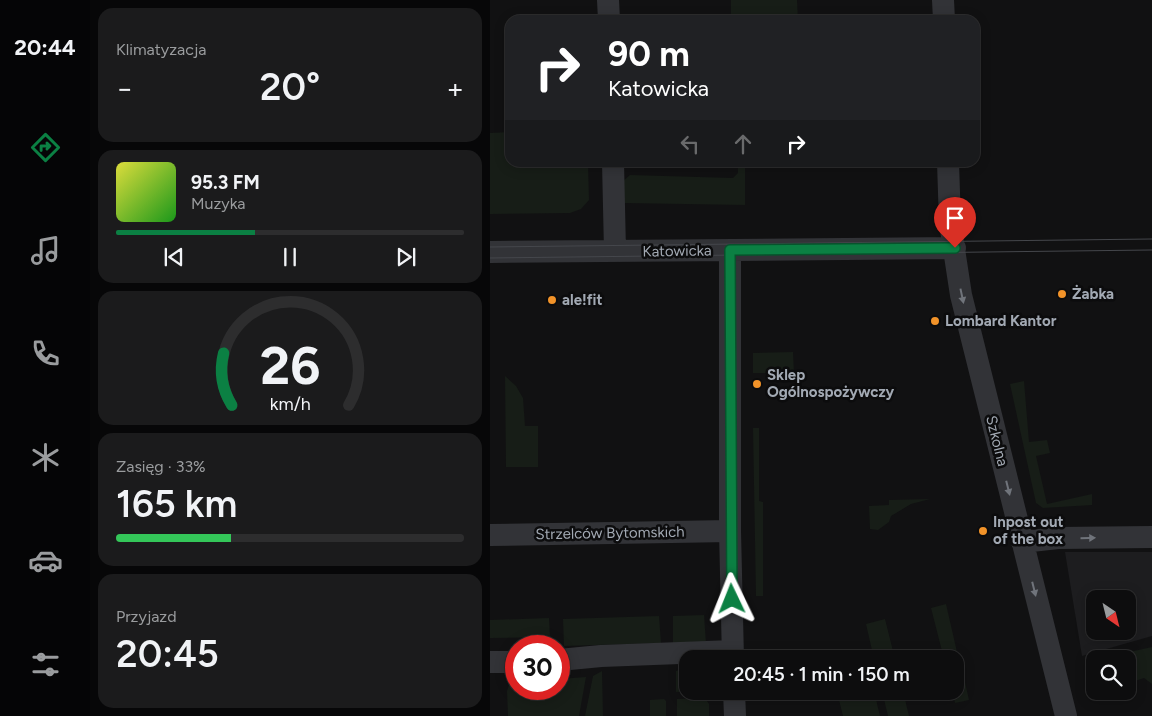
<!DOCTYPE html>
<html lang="pl">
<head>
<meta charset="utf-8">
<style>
	:root { --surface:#0d0d0e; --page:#1b1b1c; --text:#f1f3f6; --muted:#9a9c9e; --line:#2d2d2e; --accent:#0b8043 }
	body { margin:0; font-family:Figtree,sans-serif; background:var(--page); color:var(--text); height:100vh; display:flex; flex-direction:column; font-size:19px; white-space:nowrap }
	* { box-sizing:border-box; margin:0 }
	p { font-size:16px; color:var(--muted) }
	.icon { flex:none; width:28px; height:28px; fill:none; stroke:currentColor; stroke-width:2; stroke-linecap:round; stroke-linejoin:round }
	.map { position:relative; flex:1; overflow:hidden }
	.panel { display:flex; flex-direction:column; gap:8px; padding:8px; background:#070708; width:400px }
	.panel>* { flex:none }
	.guide { position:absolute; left:15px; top:15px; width:475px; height:152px; border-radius:15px; box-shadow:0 2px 12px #0003,0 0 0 1px var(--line); background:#202124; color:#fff; overflow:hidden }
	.needle { width:32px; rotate:145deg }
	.tools { position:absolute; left:596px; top:590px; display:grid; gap:10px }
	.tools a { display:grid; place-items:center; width:50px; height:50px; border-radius:10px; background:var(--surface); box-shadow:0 2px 12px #0003,0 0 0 1px var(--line); font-size:25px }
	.speed { position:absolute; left:15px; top:635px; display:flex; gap:10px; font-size:25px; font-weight:700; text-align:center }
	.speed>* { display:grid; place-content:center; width:65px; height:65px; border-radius:50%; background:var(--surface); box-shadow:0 2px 12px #0003,0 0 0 1px var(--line); line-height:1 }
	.speed .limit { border:8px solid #d22; background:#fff; color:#111 }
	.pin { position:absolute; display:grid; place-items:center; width:42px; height:42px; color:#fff; margin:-51px -21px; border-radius:50% 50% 50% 0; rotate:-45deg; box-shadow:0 0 5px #0007 }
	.pin .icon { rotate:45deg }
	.me { position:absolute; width:55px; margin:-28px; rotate:358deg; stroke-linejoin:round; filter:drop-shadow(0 0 4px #0008) }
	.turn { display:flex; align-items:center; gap:18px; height:105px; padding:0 20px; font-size:22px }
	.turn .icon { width:65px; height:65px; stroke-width:2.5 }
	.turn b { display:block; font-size:35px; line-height:42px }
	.lanes { display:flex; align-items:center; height:48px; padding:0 20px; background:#0003; justify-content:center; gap:25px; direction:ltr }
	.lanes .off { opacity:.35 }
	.big { font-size:38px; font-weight:600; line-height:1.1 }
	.panel .tile { flex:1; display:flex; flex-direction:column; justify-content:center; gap:8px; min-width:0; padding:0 18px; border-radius:15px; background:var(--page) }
	.panel .dial { align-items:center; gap:0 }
	.dial svg { height:130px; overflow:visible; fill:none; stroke:var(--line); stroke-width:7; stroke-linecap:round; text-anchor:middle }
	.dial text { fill:var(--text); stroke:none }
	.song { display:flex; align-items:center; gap:15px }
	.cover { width:60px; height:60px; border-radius:8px; background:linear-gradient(135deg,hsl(60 70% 55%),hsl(120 70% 35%)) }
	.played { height:5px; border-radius:2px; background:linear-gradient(90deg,var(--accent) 40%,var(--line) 40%) }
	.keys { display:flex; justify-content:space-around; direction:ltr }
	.heat { display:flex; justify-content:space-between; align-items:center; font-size:28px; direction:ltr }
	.charge { height:8px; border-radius:4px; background:linear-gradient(90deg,#34c759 33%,var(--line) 0) }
	.trip { position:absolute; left:189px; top:650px; width:285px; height:50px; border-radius:15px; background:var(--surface); box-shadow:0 2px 12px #0003,0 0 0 1px var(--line); font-weight:600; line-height:50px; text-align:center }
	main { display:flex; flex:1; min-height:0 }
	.dock { display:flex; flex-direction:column; width:90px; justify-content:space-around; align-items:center; background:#050506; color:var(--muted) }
	.dock .icon { width:35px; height:35px }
	.dock .selected { color:var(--accent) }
	.dock b { font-size:22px; color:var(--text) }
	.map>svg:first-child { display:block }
</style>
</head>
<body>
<main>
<nav class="dock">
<b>20:44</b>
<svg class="icon selected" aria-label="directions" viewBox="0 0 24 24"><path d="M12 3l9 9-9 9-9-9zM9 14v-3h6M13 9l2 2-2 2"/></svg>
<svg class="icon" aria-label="music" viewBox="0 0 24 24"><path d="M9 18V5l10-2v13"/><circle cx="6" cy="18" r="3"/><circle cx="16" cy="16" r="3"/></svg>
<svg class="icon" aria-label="phone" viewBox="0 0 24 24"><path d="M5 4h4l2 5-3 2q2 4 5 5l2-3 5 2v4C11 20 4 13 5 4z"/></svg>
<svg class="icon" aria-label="climate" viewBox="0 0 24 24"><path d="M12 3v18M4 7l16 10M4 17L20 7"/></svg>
<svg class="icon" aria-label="car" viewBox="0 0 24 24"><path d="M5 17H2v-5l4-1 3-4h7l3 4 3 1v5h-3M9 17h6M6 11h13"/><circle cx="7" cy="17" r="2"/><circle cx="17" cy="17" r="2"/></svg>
<svg class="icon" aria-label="filters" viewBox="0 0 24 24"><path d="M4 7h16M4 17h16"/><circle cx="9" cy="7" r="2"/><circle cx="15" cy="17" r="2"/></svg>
</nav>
<section class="panel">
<div class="tile"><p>Klimatyzacja</p>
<div class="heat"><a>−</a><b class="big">20°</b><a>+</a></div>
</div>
<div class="tile">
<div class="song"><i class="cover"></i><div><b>95.3 FM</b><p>Muzyka</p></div></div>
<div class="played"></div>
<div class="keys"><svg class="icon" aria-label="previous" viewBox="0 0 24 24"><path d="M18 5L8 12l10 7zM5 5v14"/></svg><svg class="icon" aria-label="pause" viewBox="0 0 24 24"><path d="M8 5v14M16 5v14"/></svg><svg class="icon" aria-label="next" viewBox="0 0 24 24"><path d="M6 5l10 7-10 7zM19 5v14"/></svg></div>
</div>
<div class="tile dial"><svg viewBox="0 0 100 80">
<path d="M14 69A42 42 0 1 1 86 69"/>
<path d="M14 69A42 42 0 0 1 9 37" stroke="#0b8043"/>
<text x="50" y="56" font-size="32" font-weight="700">26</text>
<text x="50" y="72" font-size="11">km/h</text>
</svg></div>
<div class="tile"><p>Zasięg · 33%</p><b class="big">165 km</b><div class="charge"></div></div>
<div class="tile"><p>Przyjazd</p><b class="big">20:45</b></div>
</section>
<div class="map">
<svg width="662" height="716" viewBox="0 0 662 716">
	<rect width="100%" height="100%" fill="#111112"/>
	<path fill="#1d1d1f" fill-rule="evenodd" d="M575,552H662V636L592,656ZM605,599H638V631H605Z"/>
	<path fill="#171d17" d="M241,0H307L308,20H241Z
		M20,132V162L98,163L99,200L91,209L80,213L0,214V133Z
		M248,163H255V205L133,203V181L140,175L243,178L248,173Z
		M303,352L304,373H263V353Z
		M15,376L26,386L33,398L35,426H48V467H16Z
		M534,381L539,442L557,440L560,453L546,456L557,504L602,494V505L553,508L546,503L520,384Z
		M263,428H269V501L273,502V596H266Z
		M440,499L421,504L401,516L399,522L388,530L380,529L379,506L399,505V500Z
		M456,604L467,652L453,655L441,608Z
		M214,615L216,643L183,645V616Z
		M169,616L171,643L74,646L73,619Z
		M59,618L60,637L0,638V620Z
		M395,619L405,659H384L376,624Z
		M662,647V684L654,678L642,682L634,649L644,651Z
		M470,660L479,700L465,703L462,691H465V661Z
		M189,670H197L198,691H216L186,692V671Z
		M112,671L113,716H95L103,676Z
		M96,677L89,716H18L17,691L20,682L26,681V689H69V679Z
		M384,691L390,716H353L347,692Z
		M392,691H413L419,716H398Z
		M215,698L219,704V716H187V699Z
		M174,699L176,701V716H160V700Z"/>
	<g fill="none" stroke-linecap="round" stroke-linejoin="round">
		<path stroke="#323337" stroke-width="22" d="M118,0L119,20
			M453,0L454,20
			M123,162L125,251
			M458,162L460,223L471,295L576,716
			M240,250V531L243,659
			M0,252L465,248
			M0,535L240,531
			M532,542L568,538L662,537
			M69,660L111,656L243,651
			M0,662H26
			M244,691L245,716"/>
		<path stroke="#45474c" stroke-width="1" d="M0,247L662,239
			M0,258L662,250"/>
	</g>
	<defs><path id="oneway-solid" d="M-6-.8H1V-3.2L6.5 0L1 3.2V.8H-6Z" transform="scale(1.25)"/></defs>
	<g fill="#70747b">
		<use href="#oneway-solid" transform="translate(472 296) rotate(78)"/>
		<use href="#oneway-solid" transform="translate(518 488) rotate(76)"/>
		<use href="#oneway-solid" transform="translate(598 538) rotate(-1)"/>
		<use href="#oneway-solid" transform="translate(544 589) rotate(76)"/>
	</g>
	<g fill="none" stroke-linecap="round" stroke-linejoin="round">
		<defs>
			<path id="route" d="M242,599L240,250L465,248"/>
		</defs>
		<use href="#route" stroke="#07532c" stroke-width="12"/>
		<use href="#route" stroke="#0b8043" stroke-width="9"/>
	</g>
	<g fill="#f29329" stroke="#0c0c0d" stroke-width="2">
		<circle cx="572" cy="294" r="5"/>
		<circle cx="62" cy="300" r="5"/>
		<circle cx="445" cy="321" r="5"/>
		<circle cx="267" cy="384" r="5"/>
		<circle cx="493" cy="531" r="5"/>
	</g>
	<g text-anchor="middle" stroke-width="5" stroke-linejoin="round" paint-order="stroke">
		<g font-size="15" fill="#a2a9b3" stroke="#0c0c0d">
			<text transform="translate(187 251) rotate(-1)" y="5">Katowicka</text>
			<text transform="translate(507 441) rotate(76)" y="5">Szkolna</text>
			<text transform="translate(120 533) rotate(-1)" y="5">Strzelców Bytomskich</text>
		</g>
		<g font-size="15" font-weight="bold" fill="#a2a9b3" stroke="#0c0c0d" text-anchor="start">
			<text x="582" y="299">Żabka</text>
			<text x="72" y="305">ale!fit</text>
			<text x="455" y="326">Lombard Kantor</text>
			<text x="277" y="380">Sklep<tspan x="277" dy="17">Ogólnospożywczy</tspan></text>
			<text x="503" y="527">Inpost out<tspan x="503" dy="17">of the box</tspan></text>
		</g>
	</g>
</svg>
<div class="tools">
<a><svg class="needle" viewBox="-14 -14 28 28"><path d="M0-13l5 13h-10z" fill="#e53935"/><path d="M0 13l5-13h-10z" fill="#9a9c9e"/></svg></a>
<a><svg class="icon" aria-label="search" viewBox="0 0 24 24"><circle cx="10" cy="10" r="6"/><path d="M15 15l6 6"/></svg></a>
</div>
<div class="speed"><div class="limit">30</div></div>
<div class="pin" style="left:465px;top:248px;background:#d93025"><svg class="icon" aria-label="arrive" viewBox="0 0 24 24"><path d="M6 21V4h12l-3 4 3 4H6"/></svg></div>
<svg class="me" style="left:242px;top:599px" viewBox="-20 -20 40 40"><path d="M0-17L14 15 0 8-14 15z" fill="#0b8043" stroke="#fff" stroke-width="4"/></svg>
<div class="trip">20:45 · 1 min · 150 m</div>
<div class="guide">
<div class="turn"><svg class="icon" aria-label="right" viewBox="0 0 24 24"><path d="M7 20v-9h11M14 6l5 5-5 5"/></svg><div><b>90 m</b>Katowicka</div></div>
<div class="lanes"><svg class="icon off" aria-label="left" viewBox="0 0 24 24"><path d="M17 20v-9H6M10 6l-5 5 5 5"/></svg><svg class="icon off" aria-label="ahead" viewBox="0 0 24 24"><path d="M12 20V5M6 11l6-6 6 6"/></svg><svg class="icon" aria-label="right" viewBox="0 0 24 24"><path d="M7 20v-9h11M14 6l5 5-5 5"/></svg></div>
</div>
</div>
</main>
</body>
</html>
